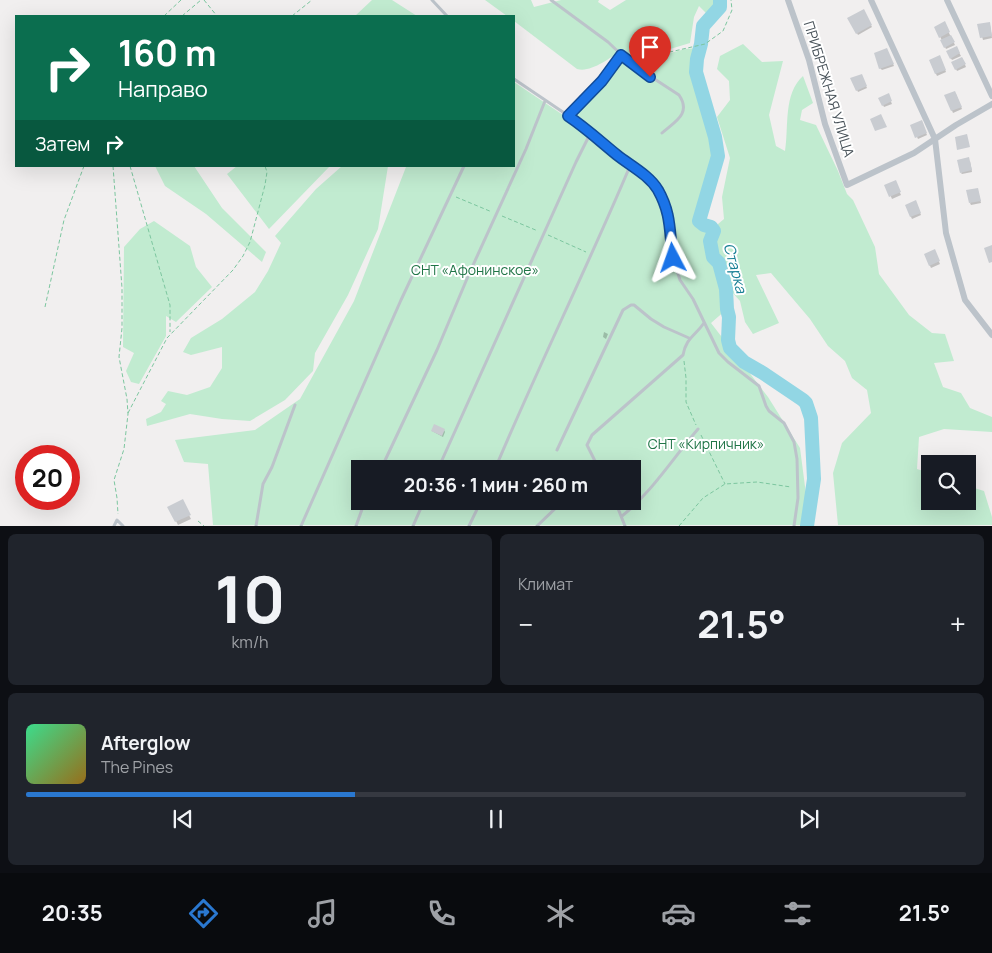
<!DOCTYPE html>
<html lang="ru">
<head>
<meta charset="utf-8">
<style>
	:root { --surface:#171b24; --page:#20242c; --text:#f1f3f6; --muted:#9ea1a6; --line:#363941; --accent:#2a78d0 }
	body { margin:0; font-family:Manrope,sans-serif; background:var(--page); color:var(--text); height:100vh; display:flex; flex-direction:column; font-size:19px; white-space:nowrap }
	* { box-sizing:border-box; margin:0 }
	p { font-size:16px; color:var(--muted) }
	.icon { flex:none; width:28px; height:28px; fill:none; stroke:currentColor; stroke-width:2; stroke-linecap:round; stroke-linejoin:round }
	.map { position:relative; height:526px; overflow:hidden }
	.side { display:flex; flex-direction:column; gap:8px; padding:8px; background:#0d0f14; flex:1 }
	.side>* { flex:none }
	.top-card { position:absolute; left:15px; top:15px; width:500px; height:152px; border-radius:0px; box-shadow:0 5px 20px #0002; background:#0b6e4f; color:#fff; overflow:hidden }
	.tools { position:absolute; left:921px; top:455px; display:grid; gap:10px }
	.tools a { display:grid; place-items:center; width:55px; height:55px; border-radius:0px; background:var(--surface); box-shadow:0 5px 20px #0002; font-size:25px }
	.speed { position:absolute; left:15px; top:445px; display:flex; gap:10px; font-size:25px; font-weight:700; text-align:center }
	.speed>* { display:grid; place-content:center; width:65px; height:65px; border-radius:50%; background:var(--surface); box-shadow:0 5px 20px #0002; line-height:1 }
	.speed .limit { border:8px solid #d22; background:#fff; color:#111 }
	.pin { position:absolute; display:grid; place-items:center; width:42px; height:42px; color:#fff; margin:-51px -21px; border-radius:50% 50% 50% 0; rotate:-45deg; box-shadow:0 0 5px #0007 }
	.pin .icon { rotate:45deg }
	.me { position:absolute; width:55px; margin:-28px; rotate:356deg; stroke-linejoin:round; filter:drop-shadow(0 0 4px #0008) }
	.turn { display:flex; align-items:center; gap:18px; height:105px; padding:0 20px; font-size:22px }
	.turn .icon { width:65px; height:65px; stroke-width:2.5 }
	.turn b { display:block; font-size:35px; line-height:42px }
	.then { display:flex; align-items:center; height:48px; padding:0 20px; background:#0003; gap:10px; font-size:19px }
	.big { font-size:38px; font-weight:700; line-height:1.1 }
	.side .tile { flex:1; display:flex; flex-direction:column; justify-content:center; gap:8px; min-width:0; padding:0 18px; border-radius:8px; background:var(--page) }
	.side .dial { align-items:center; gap:0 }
	.dial b { font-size:65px; line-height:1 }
	.song { display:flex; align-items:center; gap:15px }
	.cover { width:60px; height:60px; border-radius:8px; background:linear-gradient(135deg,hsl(150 70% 55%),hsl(40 70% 35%)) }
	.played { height:5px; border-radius:2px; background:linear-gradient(90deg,var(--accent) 35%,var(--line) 35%) }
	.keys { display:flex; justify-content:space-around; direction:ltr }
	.heat { display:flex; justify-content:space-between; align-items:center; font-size:28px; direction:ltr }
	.side .tiles { flex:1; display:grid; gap:8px; grid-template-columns:1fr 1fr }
	.tile:last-child { grid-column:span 2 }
	.trip { position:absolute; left:351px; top:460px; width:290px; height:50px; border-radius:0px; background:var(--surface); box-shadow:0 5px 20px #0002; font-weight:700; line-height:50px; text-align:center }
	.menu { display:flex; height:80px; justify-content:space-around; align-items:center; background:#090b0e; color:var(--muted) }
	.menu .icon { width:35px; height:35px }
	.menu .active { color:var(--accent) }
	.menu b { font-size:22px; color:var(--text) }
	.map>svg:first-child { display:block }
</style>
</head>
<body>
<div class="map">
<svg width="992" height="526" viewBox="0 0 992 526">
	<rect width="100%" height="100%" fill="#f1efef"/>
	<path fill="#c1ebd0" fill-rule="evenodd" d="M372,0H392L417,16H355Z
		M485,0H531L534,7L561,0H599L598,2L610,10L626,0H719V6L710,17L699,6L694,17L690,43L634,60L638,62L685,49L698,48L693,71L700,97L704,99L715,137L718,156L699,221L704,225L711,227L714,231L710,241L713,257L719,263L726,289L727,309L711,323L768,397L800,448L810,525H213L208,464L184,462L175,440L255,430L300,399L354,301L406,167L404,166H514V82L569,119L624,54L621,51C609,58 591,73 577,69L514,21V16H507ZM360,469H632V501H360Z
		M743,44L762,62L783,61L769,115L776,146L785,151C789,127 783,94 803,76L813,103L802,110L800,120L816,125L838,171L847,194L853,200L875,247L879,274L909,315L932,333L945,334L954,361L934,363L943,387L961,393L970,408L992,417V432L944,429L919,437L917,469L930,473V501H968V486L984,491L992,517V525H838L833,473L842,443L871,413L867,390L852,378L845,361L828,346L810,319L771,273L756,275L779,323L753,334L745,322L740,301L731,291L722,260L716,257L715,242L718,224L724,219L722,197L730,158L717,117L730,100L729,81L717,69L720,56Z
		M155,166H194L222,208L266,252L262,262L206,214L165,186Z
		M237,166H330L269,229L227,174Z
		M342,166H388L378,229L348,295L315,353L313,371L285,400L250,421L222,419L190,414L147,426L146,419L161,412L166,404L161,401L168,391L187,395L210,387L222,368V347L191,355L183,352L191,338L222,319L255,292L268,271L281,243L275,236L316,189Z
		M154,221L190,246L196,267L212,287L176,322L166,316V336L139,384L131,382L126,371L134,353L123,347L124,247L140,229Z"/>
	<path fill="#0003" d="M863,11L872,27L858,35L849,18Z
		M944,23L955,45L946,49L936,28Z
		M979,25H990L992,38L983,40Z
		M956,47L961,56L952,60L947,52Z
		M887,51L894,66L882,70L880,68Z
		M962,58L966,67L957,71L953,63Z
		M941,59L946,72L937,76L930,61Z
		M861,75L867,88L858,92L852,79Z
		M956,94L962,109L953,113L946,96Z
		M888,95L892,104L884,107L880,99Z
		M921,122L927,135L918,139L912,126Z
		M970,161L972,172L962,174L961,173Z
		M895,182L901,195L892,199L886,185Z
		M978,191L981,203L971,205L970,203Z
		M916,202L921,215L912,219L906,206Z
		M934,251L940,264L931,268L925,255Z
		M604,332L608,334L606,339L603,337Z
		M444,430L445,432L443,437L432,431Z
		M182,501L191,519L178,525L169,507Z"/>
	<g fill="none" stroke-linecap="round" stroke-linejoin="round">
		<path stroke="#92d6e4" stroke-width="14" d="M720,0V7L703,26L701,44L697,59L696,72L715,137L718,156L699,221L704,225L711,227L714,231L710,241L713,257L719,263L726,289L727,309L729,317L728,340L730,348L744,362L763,373L803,400L806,403L811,418L814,479L807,526"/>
	</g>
	<path fill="#c9ccd1" d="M864,9L872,25L856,34L847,18Z
		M945,21L950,32L939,38L934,27Z
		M990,22L992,36L980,38L977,24Z
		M951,35L955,42L944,48L940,40Z
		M957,46L960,53L950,59L946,51Z
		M887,48L894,64L879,69L874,53Z
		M940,55L946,70L935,74L929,60Z
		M962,57L966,64L955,70L951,62Z
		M862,74L867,86L856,91L850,78Z
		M955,91L962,107L951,111L944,95Z
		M889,93L892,101L882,106L878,98Z
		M881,114L887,127L875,131L870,119Z
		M922,120L927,133L915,138L910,125Z
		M967,134L970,147L957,150L955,137Z
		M969,157L972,170L960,173L957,160Z
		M896,180L901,192L889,197L884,185Z
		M978,188L981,201L969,203L966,190Z
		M916,200L921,213L910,217L905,205Z
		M992,245V262L989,263L984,248Z
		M935,249L940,261L929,266L924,254Z
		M434,424L445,429L442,436L431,431Z
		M183,499L191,515L175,522L167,507Z"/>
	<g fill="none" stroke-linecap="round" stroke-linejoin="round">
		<path stroke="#7cc69f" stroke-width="1" stroke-dasharray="4 2.5" stroke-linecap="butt" d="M204,0L217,16
			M164,16L181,0
			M182,16L201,0
			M292,16L312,0
			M638,61L661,54L705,44L723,31L732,10L731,0
			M113,166L122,288V328L119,357L127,399L128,414L124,449L114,480L117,498L118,514
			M130,166L170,305V332
			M456,197L492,212
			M502,216L538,231
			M548,235L586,252
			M45,307L64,220L84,166
			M684,361L686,378V402L696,425
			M128,413L167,338L233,270L243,256L250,242L265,185L267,172L265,166
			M701,435L725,484
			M198,521L204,526
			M679,526L703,498L725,484L757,482L791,487"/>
		<path stroke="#bcc3ca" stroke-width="3" d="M432,0L447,16
			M551,0L608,42L630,63L679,95C692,114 674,122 662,133
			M514,79L585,127L614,153L642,173L658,191L670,222L673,258L680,280L693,299L719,353L728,362L759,386L766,406L769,411L784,423L794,442L797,459L798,498L794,526
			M569,116L580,102L602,81L621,55
			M557,450L623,310L631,305H634L651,319L664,327L689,338
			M381,469L437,350L469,274L526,149L545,101
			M438,469L576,162L591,132
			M495,469C538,367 587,268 630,166
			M599,469L587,445L592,435L683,355C686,338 695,336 704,323
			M615,501L625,526
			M622,516C652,492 673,458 698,429
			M114,526L117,520L123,526
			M256,526L263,484L272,467L295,405
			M301,526L401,300L464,166
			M356,526L365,501
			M413,526L424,501
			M469,526L481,501
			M537,526L563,501"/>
		<path stroke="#bcc3ca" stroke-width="6" d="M788,0L809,60L825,124L847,185L914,153L956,125L992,104
			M871,0L935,139L946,233L965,300L992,335
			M947,0L992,96"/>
	</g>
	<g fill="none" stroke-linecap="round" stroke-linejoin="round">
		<defs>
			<path id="route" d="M650,77L621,55L602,81L568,116C586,128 601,142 617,155C631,166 649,175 658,190C672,215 669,232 673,258"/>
		</defs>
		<use href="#route" stroke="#114b97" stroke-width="12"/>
		<use href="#route" stroke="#1a73e8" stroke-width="9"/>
	</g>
	<g text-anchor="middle" stroke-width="4" stroke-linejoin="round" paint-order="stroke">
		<g font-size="14" fill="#49535a" stroke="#fff">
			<text transform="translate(829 89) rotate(73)" y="5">ПРИБРЕЖНАЯ УЛИЦА</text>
		</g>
		<g font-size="14" fill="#207547" stroke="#fff">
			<text x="475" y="275">СНТ «Афонинское»</text>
			<text x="706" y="449">СНТ «Кирпичник»</text>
		</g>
		<g font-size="15" font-style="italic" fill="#198095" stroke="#fff">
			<text transform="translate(735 268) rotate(75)" y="5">Старка</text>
		</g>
	</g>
</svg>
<div class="tools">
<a><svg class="icon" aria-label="search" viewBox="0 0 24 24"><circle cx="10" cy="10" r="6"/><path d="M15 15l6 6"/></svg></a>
</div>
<div class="speed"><div class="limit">20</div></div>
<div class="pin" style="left:650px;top:77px;background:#d93025"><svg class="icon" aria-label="arrive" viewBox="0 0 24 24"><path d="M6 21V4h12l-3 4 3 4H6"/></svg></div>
<svg class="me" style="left:673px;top:258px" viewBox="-20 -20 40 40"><path d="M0-17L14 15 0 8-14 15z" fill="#1a73e8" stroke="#fff" stroke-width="4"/></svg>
<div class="trip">20:36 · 1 мин · 260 m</div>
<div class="top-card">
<div class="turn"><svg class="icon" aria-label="right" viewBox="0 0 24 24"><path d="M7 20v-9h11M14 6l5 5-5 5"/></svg><div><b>160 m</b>Направо</div></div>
<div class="then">Затем<svg class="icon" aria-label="right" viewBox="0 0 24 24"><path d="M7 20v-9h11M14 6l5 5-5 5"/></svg></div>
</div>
</div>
<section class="side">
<div class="tiles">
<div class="tile dial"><b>10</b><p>km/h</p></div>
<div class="tile"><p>Климат</p>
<div class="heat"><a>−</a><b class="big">21.5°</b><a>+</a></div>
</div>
<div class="tile">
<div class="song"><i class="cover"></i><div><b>Afterglow</b><p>The Pines</p></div></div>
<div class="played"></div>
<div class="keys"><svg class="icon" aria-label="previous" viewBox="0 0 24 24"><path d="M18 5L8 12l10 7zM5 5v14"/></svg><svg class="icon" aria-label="pause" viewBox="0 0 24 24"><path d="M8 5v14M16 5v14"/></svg><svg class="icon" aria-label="next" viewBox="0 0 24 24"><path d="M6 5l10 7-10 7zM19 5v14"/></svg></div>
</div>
</div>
</section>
<nav class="menu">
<b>20:35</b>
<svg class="icon active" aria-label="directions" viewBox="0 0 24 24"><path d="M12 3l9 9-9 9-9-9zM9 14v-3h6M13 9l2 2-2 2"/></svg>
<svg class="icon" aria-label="music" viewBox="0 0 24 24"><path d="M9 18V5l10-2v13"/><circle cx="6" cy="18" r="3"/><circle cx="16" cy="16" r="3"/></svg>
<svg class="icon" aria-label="phone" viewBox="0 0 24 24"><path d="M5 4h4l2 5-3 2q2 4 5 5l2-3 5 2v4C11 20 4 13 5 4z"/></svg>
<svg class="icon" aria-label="climate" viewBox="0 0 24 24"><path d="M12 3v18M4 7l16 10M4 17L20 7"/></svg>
<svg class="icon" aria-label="car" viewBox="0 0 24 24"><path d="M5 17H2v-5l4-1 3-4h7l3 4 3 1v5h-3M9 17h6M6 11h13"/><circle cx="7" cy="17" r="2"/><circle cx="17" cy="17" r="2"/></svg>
<svg class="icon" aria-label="filters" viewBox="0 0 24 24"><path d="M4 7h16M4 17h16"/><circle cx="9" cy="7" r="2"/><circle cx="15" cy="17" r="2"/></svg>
<b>21.5°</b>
</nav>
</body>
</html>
